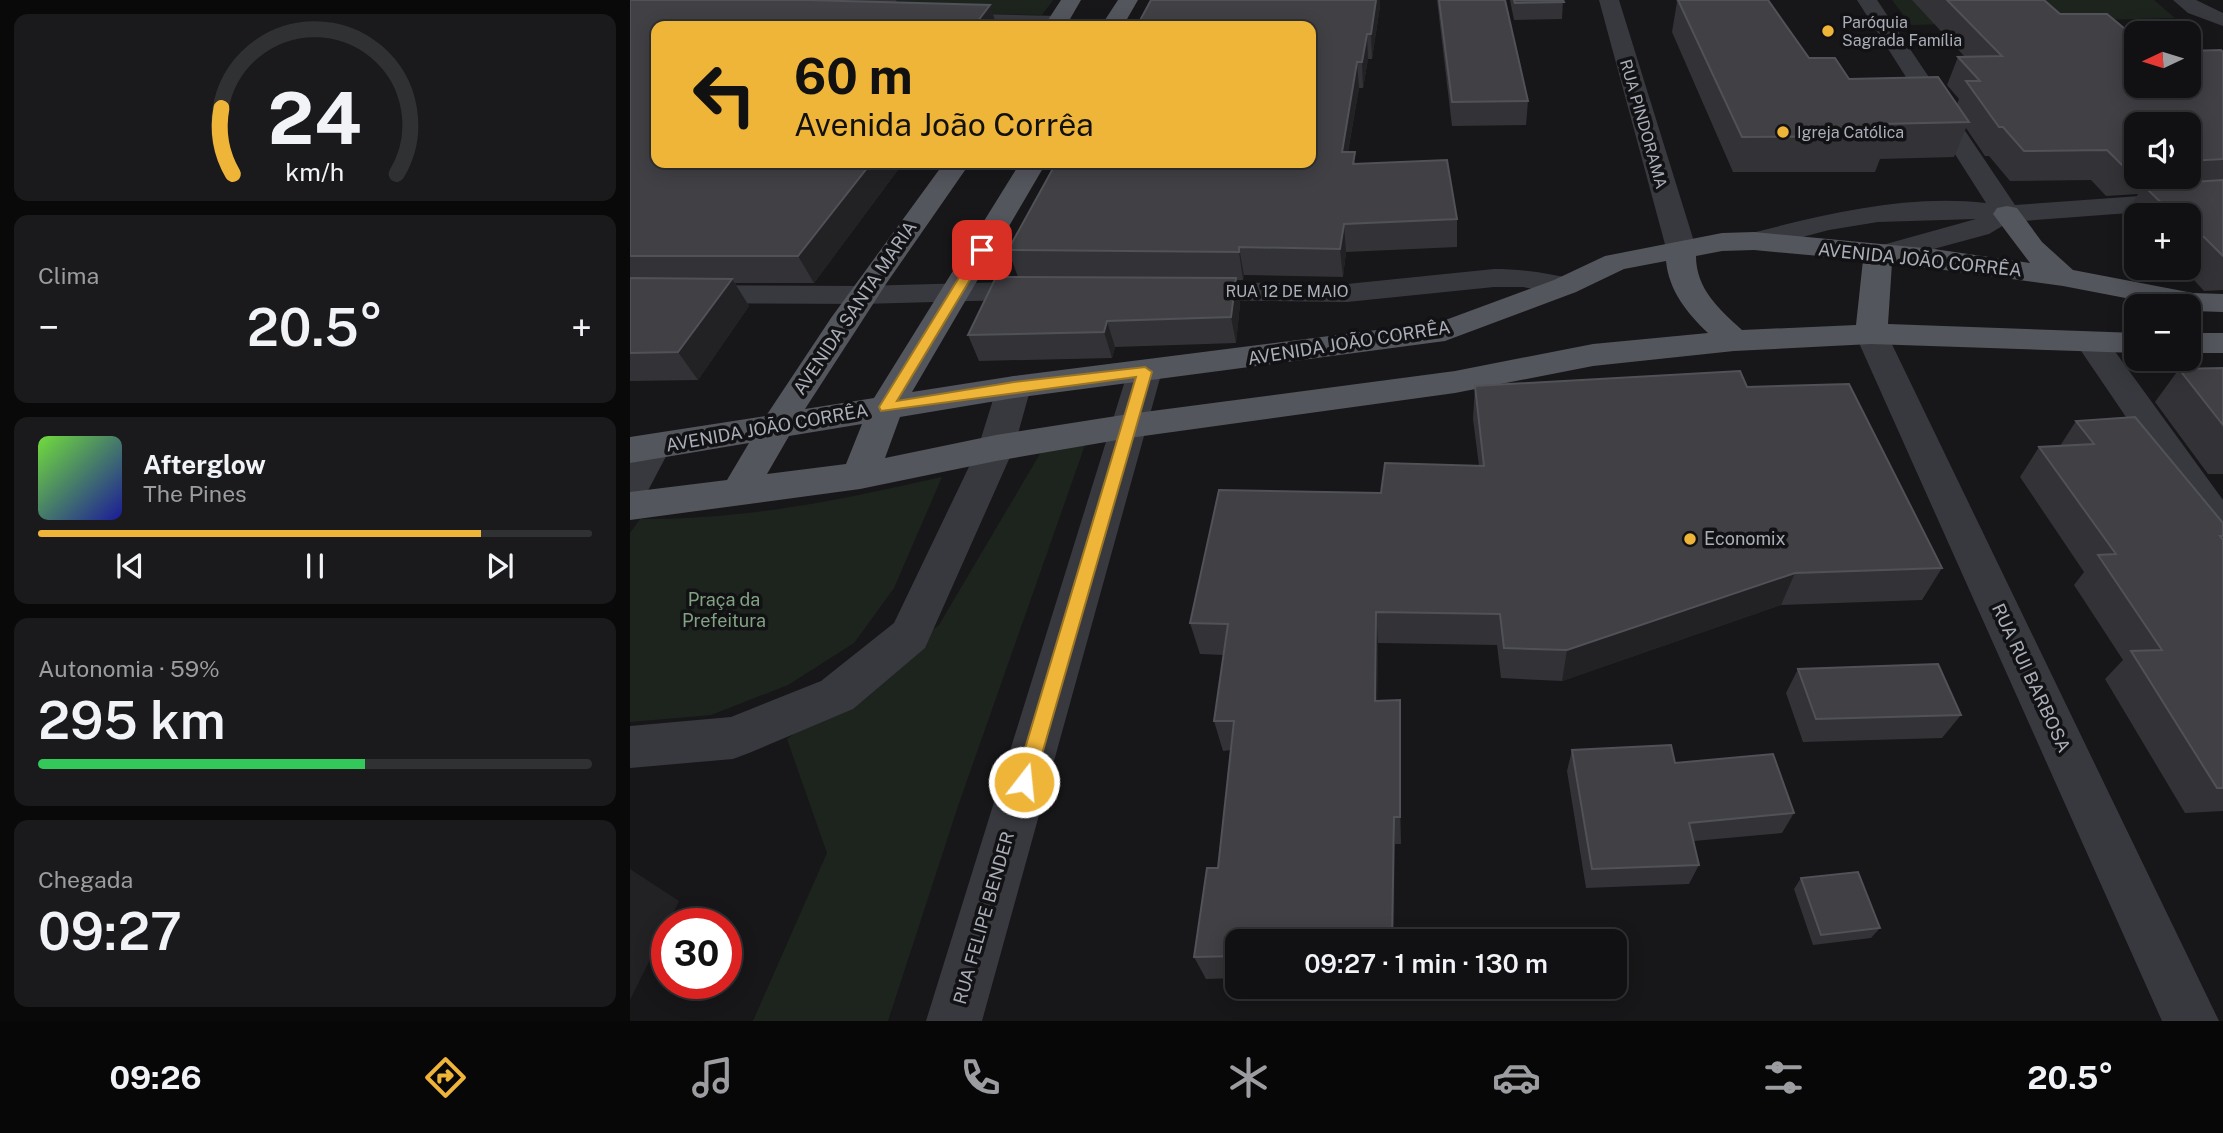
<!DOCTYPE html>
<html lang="pt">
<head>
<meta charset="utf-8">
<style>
	:root { --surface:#111113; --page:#1a1a1c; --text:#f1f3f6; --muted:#9c9da0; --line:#303133; --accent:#efb539 }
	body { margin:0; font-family:"Public Sans",sans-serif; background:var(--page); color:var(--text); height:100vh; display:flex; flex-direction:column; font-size:26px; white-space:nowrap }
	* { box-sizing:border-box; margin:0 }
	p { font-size:23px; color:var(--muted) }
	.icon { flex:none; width:38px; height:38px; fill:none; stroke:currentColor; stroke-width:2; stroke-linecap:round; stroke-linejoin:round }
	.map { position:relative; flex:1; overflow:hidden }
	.side { display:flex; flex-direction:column; gap:14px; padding:14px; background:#09090a; width:630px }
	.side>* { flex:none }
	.guide { position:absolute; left:21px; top:21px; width:665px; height:147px; border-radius:14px; box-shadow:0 4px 18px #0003,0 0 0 2px var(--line); background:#efb539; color:#111; overflow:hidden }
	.needle { width:46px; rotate:266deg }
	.tools { position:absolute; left:1494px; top:21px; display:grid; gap:14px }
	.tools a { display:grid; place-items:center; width:77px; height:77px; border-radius:14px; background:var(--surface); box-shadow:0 4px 18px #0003,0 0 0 2px var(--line); font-size:35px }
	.speed { position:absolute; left:21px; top:908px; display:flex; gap:14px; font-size:35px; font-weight:700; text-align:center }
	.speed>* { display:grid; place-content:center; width:91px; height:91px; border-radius:50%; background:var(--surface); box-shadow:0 4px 18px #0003,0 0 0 2px var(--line); line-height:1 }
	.speed .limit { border:10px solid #d22; background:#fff; color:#111 }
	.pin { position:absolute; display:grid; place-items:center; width:60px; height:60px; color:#fff; margin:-30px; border-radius:14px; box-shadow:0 4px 10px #0006 }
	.me { position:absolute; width:77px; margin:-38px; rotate:16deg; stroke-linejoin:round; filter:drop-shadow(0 0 5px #0008) }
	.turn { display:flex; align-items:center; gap:24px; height:147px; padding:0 28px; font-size:32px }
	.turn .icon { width:91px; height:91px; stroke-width:2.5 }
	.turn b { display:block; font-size:49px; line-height:60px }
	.big { font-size:52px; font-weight:600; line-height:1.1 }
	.side .tile { flex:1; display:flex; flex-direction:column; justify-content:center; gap:10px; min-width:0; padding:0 24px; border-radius:14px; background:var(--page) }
	.side .dial { align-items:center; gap:0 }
	.dial svg { height:182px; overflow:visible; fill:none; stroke:var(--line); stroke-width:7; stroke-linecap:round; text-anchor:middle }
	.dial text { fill:var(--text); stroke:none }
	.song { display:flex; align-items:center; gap:21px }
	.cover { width:84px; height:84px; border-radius:10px; background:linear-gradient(135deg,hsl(100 70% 55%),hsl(240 70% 35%)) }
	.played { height:7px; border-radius:4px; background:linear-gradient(90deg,var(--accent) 80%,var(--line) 80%) }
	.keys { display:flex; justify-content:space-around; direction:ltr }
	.heat { display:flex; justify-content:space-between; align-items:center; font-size:38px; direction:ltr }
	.charge { height:10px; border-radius:5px; background:linear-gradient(90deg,#34c759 59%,var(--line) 0) }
	.trip { position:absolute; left:595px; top:929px; width:402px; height:70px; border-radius:14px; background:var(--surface); box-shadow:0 4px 18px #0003,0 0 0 2px var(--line); font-weight:600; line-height:70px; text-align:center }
	.tab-bar { display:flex; height:112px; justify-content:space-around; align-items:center; background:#070708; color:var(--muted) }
	.tab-bar .icon { width:49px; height:49px }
	.tab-bar .selected { color:var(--accent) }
	.tab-bar b { font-size:32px; color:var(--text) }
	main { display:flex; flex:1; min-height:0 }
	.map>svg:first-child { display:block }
</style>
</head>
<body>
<main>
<section class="side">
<div class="tile dial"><svg viewBox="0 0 100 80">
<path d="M14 69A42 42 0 1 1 86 69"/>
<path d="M14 69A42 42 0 0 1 9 40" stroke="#efb539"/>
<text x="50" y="56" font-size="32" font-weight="700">24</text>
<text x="50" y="72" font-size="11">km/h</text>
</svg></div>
<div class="tile"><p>Clima</p>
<div class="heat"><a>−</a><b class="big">20.5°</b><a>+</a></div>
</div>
<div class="tile">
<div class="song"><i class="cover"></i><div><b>Afterglow</b><p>The Pines</p></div></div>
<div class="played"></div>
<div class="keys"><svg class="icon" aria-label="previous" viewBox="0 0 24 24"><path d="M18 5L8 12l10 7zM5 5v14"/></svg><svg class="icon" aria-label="pause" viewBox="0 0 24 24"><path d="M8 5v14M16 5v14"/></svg><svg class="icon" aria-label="next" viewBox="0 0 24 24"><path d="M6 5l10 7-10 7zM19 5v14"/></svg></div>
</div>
<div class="tile"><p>Autonomia · 59%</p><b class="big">295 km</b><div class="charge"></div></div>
<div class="tile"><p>Chegada</p><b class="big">09:27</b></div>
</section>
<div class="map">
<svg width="1593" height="1021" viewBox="0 0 1593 1021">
	<rect width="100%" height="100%" fill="#171719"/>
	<path fill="#1d241e" d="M124,0H423L412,15L114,8Z
		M1262,0H1524L1545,18L1281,25Z
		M417,442L455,445L328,806L258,1021H123L197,853L157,739L309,625Z
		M312,477L264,588L224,643L158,685L81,715L0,722V533L10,519C116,520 210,500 312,477Z"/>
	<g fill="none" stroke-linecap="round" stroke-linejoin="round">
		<path fill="#38393e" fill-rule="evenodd" d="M969,0H989L1066,248L1061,254L1051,257L1041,254L1036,248Z
			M1227,0H1247L1385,205L1593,190V206L1379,222L1359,234L1248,264L1238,261L1233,255L1238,249L1346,219L1248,222L1199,230L1124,250L1114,247L1109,241L1114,235C1192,215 1274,194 1356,203Z
			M1543,0H1566L1593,13V26L1558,13Z
			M315,13L428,16L436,17L439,22L436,26L308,23L304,19L308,15Z
			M864,269C892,269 918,273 946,280L950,286L946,292L935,295L893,287H864L717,302L557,300L546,298L542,291L546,284L557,282L717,284Z
			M413,281L424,283L428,290L424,297L413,299L231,304L0,303V285L231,286Z
			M1241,324L1252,327L1257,334L1589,1021H1532L1225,334L1230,327Z
			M1461,332L1473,335L1593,500V544L1579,539L1445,342L1449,335Z
			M515,360L527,363L532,371L352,1021H296L498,371L503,363Z
			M384,376L396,379L401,387L384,448L295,648L223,709L119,753L103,759L0,768V726L101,717L191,681L264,623L348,448L367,387L372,379Z
			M23,434L36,438L41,447L13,500L0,504V456L10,438Z"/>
		<path fill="#54565d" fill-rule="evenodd" d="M431,0H451L436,26H414Z
			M488,0H508L493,26H471Z
			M314,163H340L256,284L175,409L244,398L390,163H416L282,392L384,376L810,322L924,280L975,256L1092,233L1124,232L1304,249L1400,263L1363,214L1367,208L1377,206L1387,208L1412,242L1443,270L1563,293L1593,294V312L1563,311H1559V306H1537L1433,286L1262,263L1258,324L1507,333V353L1241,344L1104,351L963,366L825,393L499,438L366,461L230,489L0,520V492L97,480L119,443L0,463V437L136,416L201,318ZM1124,250L1233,260L1226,325L1112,330C1089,309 1066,289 1066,256L1092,251ZM1036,261C1039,291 1057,313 1078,333L963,344L825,371L499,414L366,435L255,458L270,417L384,398L815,341L946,292L994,269ZM232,424L216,464L137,474L159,436Z
			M1559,333H1593V353H1559Z"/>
	</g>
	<path fill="#333337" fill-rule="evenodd" d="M0,0H279L26,163H273L184,283H105L119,306L68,380L0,381Z
		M807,0H875L898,101L896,125L822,126Z
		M880,0H933L932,19L884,20Z
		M1046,0H1138L1179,58L1219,79L1327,104L1329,99L1317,85L1328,57H1335L1282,0H1414L1507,86L1593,52V290L1574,291L1553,268H1545H1559V215H1507V228L1495,216L1508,194L1476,196L1461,180L1380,181L1359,156H1355L1336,128L1324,157L1250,159L1245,172H1103L1042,32L1047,2ZM1507,124H1559V177H1507Z
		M750,6L742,59H738L733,88H729L718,152L726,164L827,219V247L716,252L713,277L614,275L613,280H606L610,304L606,343L485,347L482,358L349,361L338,335L388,277L378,250L681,163Z
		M1593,368V474H1578L1525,402L1549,369Z
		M845,386L1117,387L1312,568L1292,600L1151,605L932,681L871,678L867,645L748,643L747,701L770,700L771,730V844H765L607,942V978L576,979L564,957L588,868L601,750L593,751L584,721L594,655L570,654L560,623L751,493L849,466L843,419Z
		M1446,421L1593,523V811L1555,813L1475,679L1493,660L1444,585L1454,572L1390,477L1409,447L1430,446Z
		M1168,669L1331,715L1312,738L1173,742L1156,693Z
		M942,750L1045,763L1164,813L1152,833L1064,841L1069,865L1059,884L956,888L937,771Z
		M1171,878L1250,928L1241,938L1183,945L1164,889Z"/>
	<path fill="#222225" d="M266,0H279L270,10Z
		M746,0H750V6L742,59L741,34Z
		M360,5L367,26H344Z
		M737,34L738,59L733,88L732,62Z
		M727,62L729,88L713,179L712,152Z
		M241,163H273L184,283L168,256Z
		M714,224L716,252L713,277L710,249Z
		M609,247L614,275L613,280L609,252Z
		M606,278L610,304L606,343L601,317Z
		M102,279L119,306L68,380L48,352Z
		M477,321L485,347L482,358L474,332Z
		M1165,573L1151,605L932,681L937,650Z
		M746,612L748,643L747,731L745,701Z
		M770,700L771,730V844L770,817Z
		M764,817L765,844L764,942H762Z
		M0,869L49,901L0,1000Z"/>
	<path fill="#404045" stroke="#505257" stroke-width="2" d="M0,0H176L360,5L344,26H26V163H241L168,256H0Z
		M521,0H746L741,34H737L732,62H727L712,152H725L723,164L817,160L827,219L714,224L710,249L609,247V252L378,250L426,163H681V26H507Z
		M809,0H875L898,101L822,102Z
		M884,0H933L934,2L885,3Z
		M1048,0H1138L1179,58H1205L1219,79L1308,77L1339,122L1250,124L1258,136L1112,137Z
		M1317,0H1414L1430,14H1477L1507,39V86H1559V51L1591,50L1593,52V159L1559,161V124H1507V165L1493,166L1477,150L1394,151L1373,127H1369L1336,81H1350L1328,57L1372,56Z
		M1593,180V256L1574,237H1566L1559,231V215H1544L1513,185Z
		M366,277L606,278L601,317L477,321L474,332L338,335Z
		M0,278L102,279L48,352L0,353Z
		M1593,368V425L1549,369Z
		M1110,371L1117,387L1219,384L1312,568L1165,573L937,650L874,648L870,614L746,612L745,701L770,700V817H764L762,942H607V956L564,957L577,868H588L604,721H584L598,624L560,623L589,490L751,493L755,463L854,466L845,386Z
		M1505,417L1593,523V536H1590L1593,540V788H1587L1501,651L1532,650L1468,555L1486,554L1409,447L1464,444L1446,421Z
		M1308,664L1331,715L1186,719L1168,669Z
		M1041,745L1045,763L1143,754L1164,813L1059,823L1069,865L962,869L942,750Z
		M1228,872L1250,928L1191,935L1171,878Z"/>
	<path fill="#efb539" stroke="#9b7625" stroke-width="2" d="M352,247L358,250L267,401L384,382L515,367L522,372L404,782L401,789L394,791L387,789L385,782L506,377L251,411L249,407L346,250Z"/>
	<g fill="#efb539" stroke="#121214" stroke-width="2.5">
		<circle cx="1198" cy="31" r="7"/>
		<circle cx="1153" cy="132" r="7"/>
		<circle cx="1060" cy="539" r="7"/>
	</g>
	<g text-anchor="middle" stroke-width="7" stroke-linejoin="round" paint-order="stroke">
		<g font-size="16" fill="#a9aeb9" stroke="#121214" text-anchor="start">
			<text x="1212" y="28">Paróquia<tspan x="1212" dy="18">Sagrada Família</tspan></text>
			<text x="1167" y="138">Igreja Católica</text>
		</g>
		<g font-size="16" fill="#a9aeb9" stroke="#121214">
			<text transform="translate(1014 124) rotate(74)" y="6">RUA PINDORAMA</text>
			<text x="657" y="297">RUA 12 DE MAIO</text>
		</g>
		<g font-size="18" fill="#a9aeb9" stroke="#121214">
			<text transform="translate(1290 260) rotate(6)" y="6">AVENIDA JOÃO CORRÊA</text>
			<text transform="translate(225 308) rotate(-56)" y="6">AVENIDA SANTA MARIA</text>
			<text transform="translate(719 343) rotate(-9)" y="6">AVENIDA JOÃO CORRÊA</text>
			<text transform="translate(137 428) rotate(-10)" y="6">AVENIDA JOÃO CORRÊA</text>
			<text transform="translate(1401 678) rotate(65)" y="6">RUA RUI BARBOSA</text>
			<text transform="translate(354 918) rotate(-74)" y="6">RUA FELIPE BENDER</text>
		</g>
		<g font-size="18" fill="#a9aeb9" stroke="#121214" text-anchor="start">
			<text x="1074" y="545">Economix</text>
		</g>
		<g font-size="18" fill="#81a383" stroke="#121214">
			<text x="94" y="606">Praça da<tspan x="94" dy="21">Prefeitura</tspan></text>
		</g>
	</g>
</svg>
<div class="tools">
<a><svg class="needle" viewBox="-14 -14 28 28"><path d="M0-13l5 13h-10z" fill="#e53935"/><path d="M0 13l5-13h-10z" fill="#9c9da0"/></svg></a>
<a><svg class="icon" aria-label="sound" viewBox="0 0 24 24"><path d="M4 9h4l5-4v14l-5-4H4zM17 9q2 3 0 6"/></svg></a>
<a>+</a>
<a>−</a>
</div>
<div class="speed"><div class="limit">30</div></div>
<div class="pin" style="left:352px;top:250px;background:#d93025"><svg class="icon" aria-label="arrive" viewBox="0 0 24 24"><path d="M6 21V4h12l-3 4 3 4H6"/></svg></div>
<svg class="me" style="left:394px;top:782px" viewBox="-20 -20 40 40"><circle r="17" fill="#efb539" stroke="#fff" stroke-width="3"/><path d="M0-11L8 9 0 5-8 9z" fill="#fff"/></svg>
<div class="trip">09:27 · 1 min · 130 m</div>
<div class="guide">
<div class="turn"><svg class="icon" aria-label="left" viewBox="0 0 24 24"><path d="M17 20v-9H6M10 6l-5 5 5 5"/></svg><div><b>60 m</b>Avenida João Corrêa</div></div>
</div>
</div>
</main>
<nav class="tab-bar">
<b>09:26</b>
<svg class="icon selected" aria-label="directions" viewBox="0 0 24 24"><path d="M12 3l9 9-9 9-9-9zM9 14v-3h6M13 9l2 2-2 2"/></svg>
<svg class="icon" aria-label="music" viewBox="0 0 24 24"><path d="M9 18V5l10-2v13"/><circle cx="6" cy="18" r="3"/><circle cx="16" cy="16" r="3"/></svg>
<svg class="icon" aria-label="phone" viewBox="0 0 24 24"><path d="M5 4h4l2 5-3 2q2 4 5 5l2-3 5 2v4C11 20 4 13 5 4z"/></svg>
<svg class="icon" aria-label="climate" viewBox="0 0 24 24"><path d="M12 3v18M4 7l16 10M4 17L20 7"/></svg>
<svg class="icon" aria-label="car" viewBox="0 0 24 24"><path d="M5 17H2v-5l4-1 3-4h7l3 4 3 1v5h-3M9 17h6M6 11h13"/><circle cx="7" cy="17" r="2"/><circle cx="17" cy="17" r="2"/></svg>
<svg class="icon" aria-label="filters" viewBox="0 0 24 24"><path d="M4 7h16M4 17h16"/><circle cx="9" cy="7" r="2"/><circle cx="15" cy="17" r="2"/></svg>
<b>20.5°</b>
</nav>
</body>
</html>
